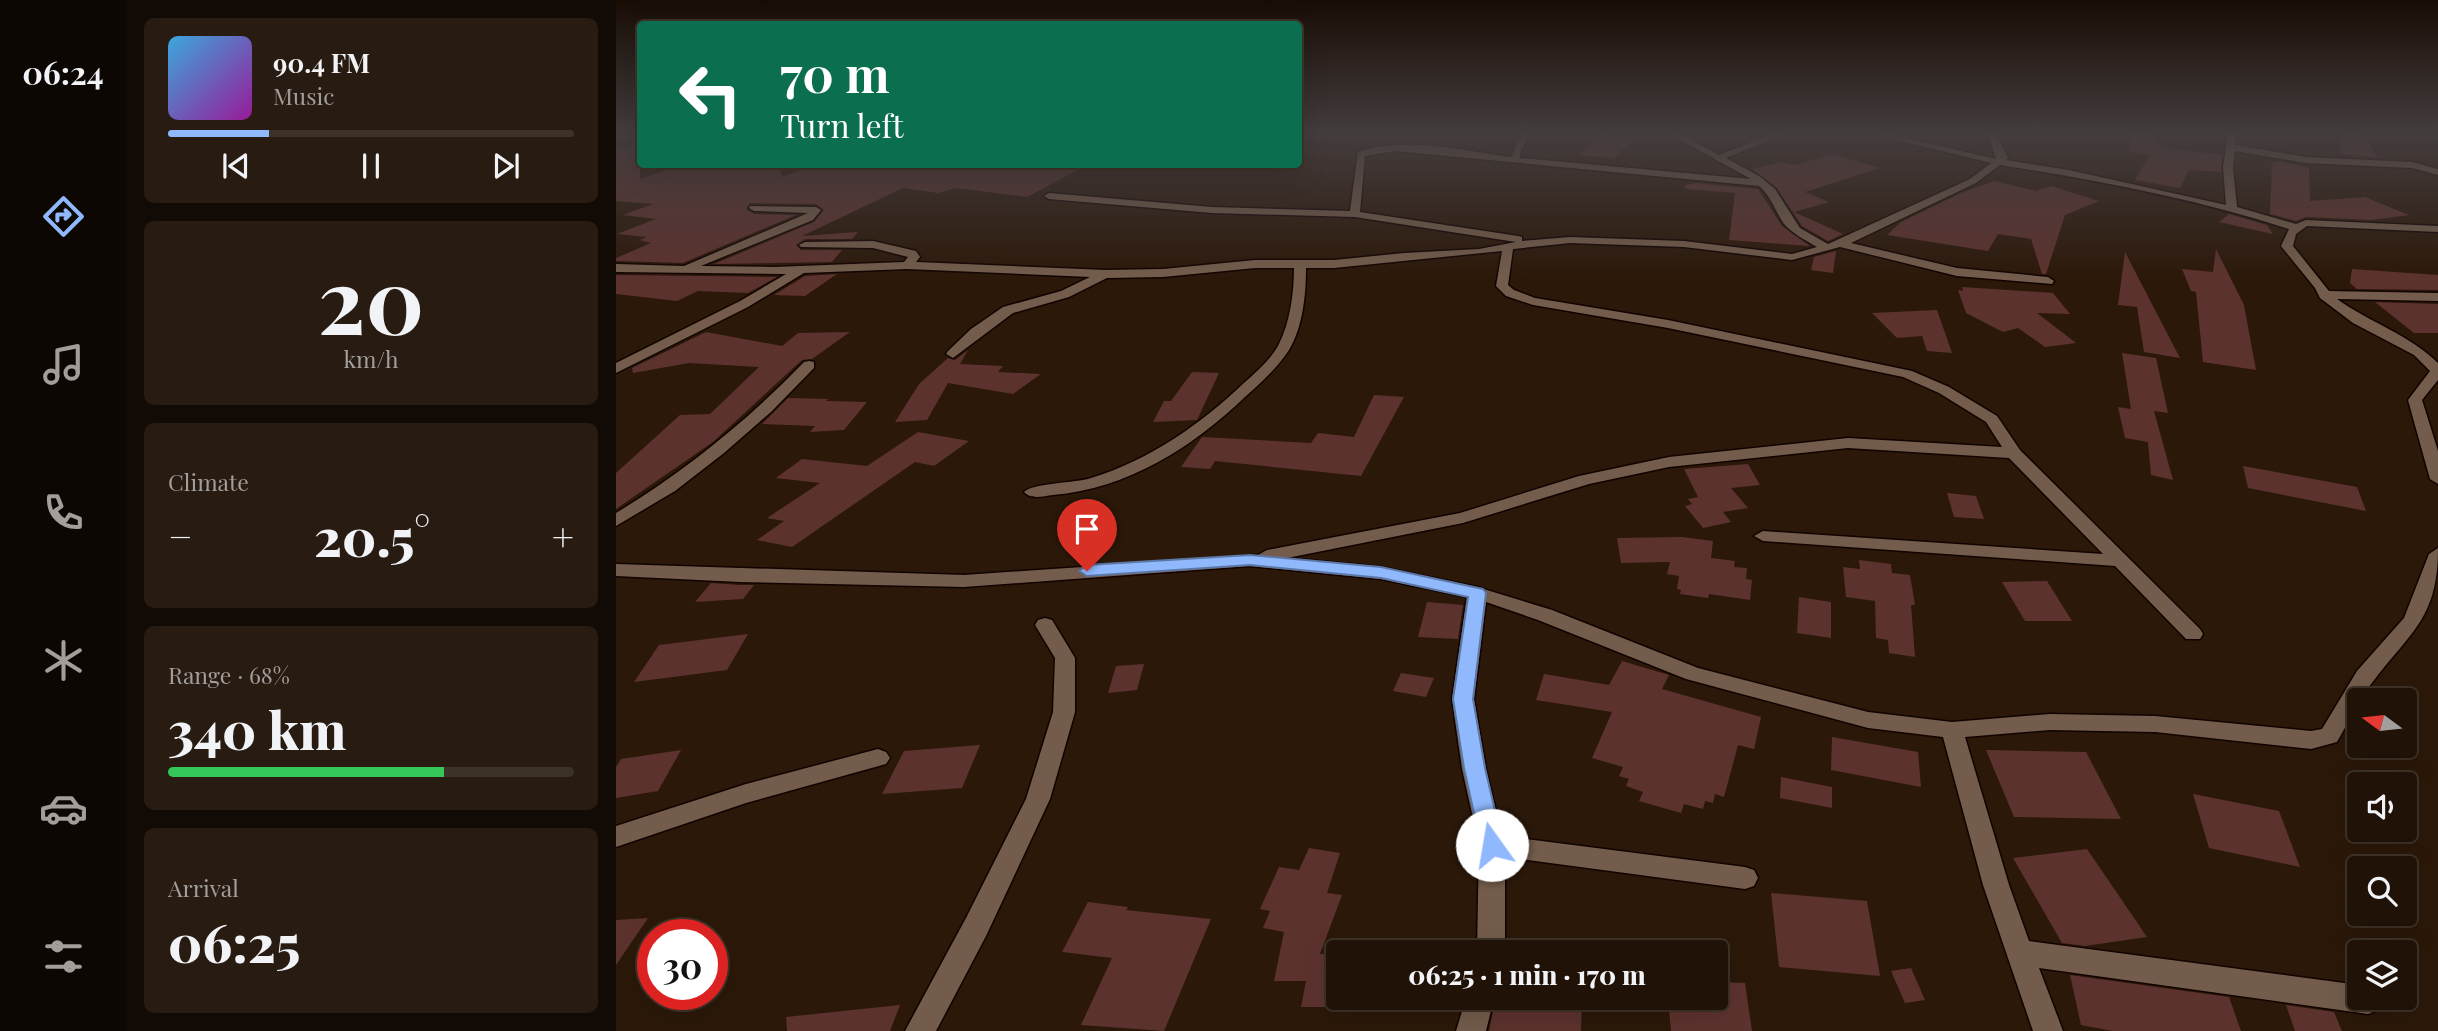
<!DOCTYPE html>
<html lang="en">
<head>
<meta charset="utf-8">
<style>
	:root { --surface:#201207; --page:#281b11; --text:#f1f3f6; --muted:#a29e9b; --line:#3d3228; --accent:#8fb8fd }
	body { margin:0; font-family:"Playfair Display",serif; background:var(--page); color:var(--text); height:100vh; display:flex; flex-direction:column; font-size:26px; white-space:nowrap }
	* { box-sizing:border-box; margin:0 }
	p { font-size:23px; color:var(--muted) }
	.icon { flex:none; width:38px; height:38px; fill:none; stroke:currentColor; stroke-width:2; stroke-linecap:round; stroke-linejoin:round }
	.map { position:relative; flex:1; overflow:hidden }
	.side { display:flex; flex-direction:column; gap:18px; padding:18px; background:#120a04; width:490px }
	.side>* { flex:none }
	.hud { position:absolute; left:21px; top:21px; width:665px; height:147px; border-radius:7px; box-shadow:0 7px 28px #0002,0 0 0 2px var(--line); background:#0b6e4f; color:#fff; overflow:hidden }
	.needle { width:46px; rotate:285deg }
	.buttons { position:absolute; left:1731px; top:688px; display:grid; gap:14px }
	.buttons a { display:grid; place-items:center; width:70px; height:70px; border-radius:7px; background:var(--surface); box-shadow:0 7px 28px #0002,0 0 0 2px var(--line); font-size:35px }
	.speed { position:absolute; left:21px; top:919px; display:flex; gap:14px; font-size:35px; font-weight:700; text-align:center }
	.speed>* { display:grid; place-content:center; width:91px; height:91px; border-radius:50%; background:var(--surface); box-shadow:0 7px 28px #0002,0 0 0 2px var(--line); line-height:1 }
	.speed .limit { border:10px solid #d22; background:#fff; color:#111 }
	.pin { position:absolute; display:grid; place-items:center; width:60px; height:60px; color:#fff; margin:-72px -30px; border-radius:50% 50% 50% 0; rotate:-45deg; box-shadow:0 0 7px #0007 }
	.pin .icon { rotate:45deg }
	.me { position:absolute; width:77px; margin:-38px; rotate:347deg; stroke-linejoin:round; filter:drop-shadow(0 0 5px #0008) }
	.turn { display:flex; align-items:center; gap:24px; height:147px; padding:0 28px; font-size:32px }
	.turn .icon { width:91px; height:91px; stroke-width:2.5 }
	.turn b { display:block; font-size:49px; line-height:60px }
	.big { font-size:52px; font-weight:800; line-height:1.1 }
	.side .tile { flex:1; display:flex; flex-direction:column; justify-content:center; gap:10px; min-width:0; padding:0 24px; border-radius:10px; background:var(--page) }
	.side .dial { align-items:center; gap:0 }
	.dial b { font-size:91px; line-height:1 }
	.song { display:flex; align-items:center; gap:21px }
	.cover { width:84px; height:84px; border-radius:10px; background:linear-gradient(135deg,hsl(200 70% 55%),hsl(300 70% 35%)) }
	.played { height:7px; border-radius:4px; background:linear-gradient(90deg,var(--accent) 25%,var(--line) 25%) }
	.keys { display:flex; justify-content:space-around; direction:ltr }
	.heat { display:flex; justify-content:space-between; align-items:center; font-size:38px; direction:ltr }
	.charge { height:10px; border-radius:5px; background:linear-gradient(90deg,#34c759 68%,var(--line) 0) }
	.trip { position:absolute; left:710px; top:940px; width:402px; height:70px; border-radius:7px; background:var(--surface); box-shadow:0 7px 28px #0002,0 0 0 2px var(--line); font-weight:800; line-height:70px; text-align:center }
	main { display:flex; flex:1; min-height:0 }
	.tab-bar { display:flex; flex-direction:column; width:126px; justify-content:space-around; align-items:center; background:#0d0703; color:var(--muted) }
	.tab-bar .icon { width:49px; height:49px }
	.tab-bar .active { color:var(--accent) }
	.tab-bar b { font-size:32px; color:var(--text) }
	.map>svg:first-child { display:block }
</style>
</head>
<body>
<main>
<nav class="tab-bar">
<b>06:24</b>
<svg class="icon active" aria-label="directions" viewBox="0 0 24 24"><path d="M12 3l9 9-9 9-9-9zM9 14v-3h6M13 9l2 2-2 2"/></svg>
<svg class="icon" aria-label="music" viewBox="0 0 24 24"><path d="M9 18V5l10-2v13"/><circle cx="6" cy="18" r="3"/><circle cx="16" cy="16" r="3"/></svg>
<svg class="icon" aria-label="phone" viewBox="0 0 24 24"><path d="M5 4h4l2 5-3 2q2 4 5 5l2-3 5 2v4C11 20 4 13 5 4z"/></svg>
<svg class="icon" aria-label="climate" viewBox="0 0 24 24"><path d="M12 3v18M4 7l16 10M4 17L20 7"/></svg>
<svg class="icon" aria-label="car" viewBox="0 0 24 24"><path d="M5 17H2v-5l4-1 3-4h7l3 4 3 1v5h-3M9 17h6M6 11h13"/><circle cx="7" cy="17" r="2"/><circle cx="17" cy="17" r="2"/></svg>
<svg class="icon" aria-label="filters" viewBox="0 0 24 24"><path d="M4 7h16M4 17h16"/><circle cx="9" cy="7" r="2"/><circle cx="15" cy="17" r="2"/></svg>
</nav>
<section class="side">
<div class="tile">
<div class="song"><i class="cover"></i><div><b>90.4 FM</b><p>Music</p></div></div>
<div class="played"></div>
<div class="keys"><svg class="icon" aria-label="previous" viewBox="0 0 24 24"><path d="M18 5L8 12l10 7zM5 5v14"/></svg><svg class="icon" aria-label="pause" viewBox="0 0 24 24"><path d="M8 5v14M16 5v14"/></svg><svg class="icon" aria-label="next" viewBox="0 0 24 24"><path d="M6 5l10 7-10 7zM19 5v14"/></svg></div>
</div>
<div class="tile dial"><b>20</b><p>km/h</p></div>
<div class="tile"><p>Climate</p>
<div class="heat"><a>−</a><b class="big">20.5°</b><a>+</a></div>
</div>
<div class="tile"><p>Range · 68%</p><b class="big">340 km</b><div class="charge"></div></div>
<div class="tile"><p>Arrival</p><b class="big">06:25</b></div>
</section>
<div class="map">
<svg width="1822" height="1031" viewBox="0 0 1822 1031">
	<rect width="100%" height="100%" fill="#2b1809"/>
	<path fill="#5c322e" d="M985,134H986L1019,138L998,158L963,155Z
		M1516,134H1534L1544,147L1606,155L1605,172L1573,170L1564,188L1519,180L1534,155L1514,152Z
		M1728,134L1748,135L1762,158L1723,153Z
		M24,142V179L70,164H112L119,171L127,164H164L166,177L200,164H473L411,197L340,188L322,193L287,188L186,236L242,232L236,239H189L180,245L185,250H226L216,262L98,264L198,222L208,210L200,204L134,203L130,209L138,214L180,215L67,263L0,261V258L35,243L23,240L31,237L1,234L40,219L7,215L37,204L0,201V150Z
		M1216,154L1264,168L1189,192L1213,202L1178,212L1227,234L1212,241L1186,226L1161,188L1136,169L1166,162L1179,165Z
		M1662,161L1693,168L1694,201L1749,197L1793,215L1756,220L1690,217L1680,221L1654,214L1656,163Z
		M1378,181L1420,191L1435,186L1483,201L1449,215L1430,274H1426L1415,239L1382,234L1372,251L1271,235L1285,222L1345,193Z
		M1080,183L1142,189L1166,226L1194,246L1113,240L1119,193L1069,189V185Z
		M1613,214L1651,225L1657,234L1603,222Z
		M1600,249L1628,305L1640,370L1587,362L1580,292L1575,291L1566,269L1597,272Z
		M1220,251L1217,273L1195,270L1198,257Z
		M1509,252L1538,308L1564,358L1528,352L1521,307L1502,305Z
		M1736,269L1822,275V290L1741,289L1734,283Z
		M221,274L189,296L158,295L189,276Z
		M0,275L161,277L132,293L82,291L61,301L0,294Z
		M1346,287L1437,293L1454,314L1421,313L1460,343L1429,347L1402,328L1387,332L1350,313L1342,290L1347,291Z
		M1759,302L1822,304V333H1798Z
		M1321,310L1336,353L1311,351L1306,336L1281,338L1256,313Z
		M90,332L166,346L182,333L234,332L196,359L186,360L97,442L0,509V473L64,415L94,414L143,367L73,363L17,373L16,368Z
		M352,350L344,364L387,366L382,372L425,374L397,394L332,383L311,420L279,422L303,384L332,358L339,360Z
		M1506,353L1540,358L1552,413L1538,411L1557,480L1535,475L1532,442L1509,438L1502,407L1515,409Z
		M576,372L603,373L581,420L537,422L548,401H555Z
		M758,395L788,397L745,476L599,461L594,469L565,467L586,437L695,443L702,433L738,437Z
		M172,398L212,399L210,401L251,402L228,430L194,432L199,426L146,424Z
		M302,432L353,441L318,466L299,462L176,547L141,540L168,521L151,518L204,483L160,478L186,459L251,466Z
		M1132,464L1144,485L1115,488L1132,508L1107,512L1115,522L1087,528L1069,506L1076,504L1072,499L1082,497L1068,469Z
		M1627,466L1741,487L1750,511L1632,488Z
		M1331,493L1360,496L1368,519L1338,517Z
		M1066,537L1097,541L1095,558L1119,561L1118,567L1131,568L1130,579L1136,580L1134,600L1093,594L1092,598L1064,594L1065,590L1061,589L1063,576L1051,574L1054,562L1005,563L1001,538Z
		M1243,560L1275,564L1276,573L1294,575L1299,605H1295L1299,657L1273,653L1272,640L1260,638L1259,601L1230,597L1227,567L1244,569Z
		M1431,581L1456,621H1409L1386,582Z
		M95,583L124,585H138L127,599L79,602Z
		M1183,597L1215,602V638L1181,633Z
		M811,602L847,605L842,639L802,637Z
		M132,634L111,670L18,682L43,645Z
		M1006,661L1053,675L1046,689L1145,717L1138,749L1122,745L1108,797L1099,794L1097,803L1089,801L1087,809L1068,804L1065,813L1023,801L1027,792L1010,786L1013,779L1003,776L1007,767L976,758L996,712L920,700L928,674L993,685Z
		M528,664L521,690L492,693L500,666Z
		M785,673L818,678L810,697L777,691Z
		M1216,737L1302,752L1305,787L1215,770Z
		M364,745L346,788L266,794L288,751Z
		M65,750L42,791L0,798V767L5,759Z
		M1370,750L1470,752L1505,819L1398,817Z
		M1165,777L1216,787V808L1164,798Z
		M1577,794L1663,811L1684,867L1593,848Z
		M693,848L724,853L711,893L726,895L704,954H723V982L715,983L711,1007H685L690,981H658L668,932L647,928L654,911L644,909L663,867L683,870Z
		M1471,849L1531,937L1469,946L1446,943L1397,858Z
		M1155,893L1251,901L1264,976L1163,967Z
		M472,902L512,907L510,910L595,919L548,1031L465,1025L496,958L446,952Z
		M32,918L0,965V920Z
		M1295,968L1309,1000L1289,1003L1275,971Z
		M1454,975L1613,997L1625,1031H1497L1465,1025Z
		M1101,982L1129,983L1136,1031H1055L1052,998H1101Z
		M880,998H966L965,1031H873Z
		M284,1005L274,1031H171L170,1017Z
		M1670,1005L1718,1012L1726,1031H1679Z"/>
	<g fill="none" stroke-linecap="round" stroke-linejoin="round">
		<defs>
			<path id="street" d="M906,134H914L905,151L904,158L1135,179L1053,134H1064L1103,155L1156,134H1168L1110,158L1143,176L1159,189L1184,228L1212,244L1354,179L1375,163L1256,134H1272L1380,159L1372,134H1380L1392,158L1390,160L1453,170L1610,205L1607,167L1612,134H1620L1619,145L1690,157L1796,162L1822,169V175L1796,168L1690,163L1619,151L1617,167L1621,207L1680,224L1690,220L1822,226V232L1691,226L1680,234L1677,246L1713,291L1822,293V301L1721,299C1753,322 1794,335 1822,363V380L1806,400L1822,451V484L1814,479L1792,400L1814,371L1798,355L1737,323L1704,298L1699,288L1665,246L1673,229C1580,199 1481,180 1384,165L1360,183L1235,243L1341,268L1432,277L1438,281L1436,284L1341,276L1224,247L1176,260L1068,247L954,243L897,249L892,285L898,290L919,298L1052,320L1296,371L1333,387L1381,416L1404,450L1584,629L1587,634L1584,639H1570L1499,566L1147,541L1138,536L1147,531L1487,554L1393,458L1232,448L1053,467L973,484L847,523L671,558L765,567L861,587L936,610L1082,668L1252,712L1336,722L1434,714L1539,716L1695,731L1706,729L1741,671L1788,618L1813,554L1822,548C1822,616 1797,630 1759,679C1743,698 1734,720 1721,742L1695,749L1539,732L1434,730L1349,737L1393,885L1413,941L1743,985V998H1765L1762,1010L1752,1014L1423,968L1447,1031H1417L1367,885L1327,737L1252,728L1070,679L922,620L870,602L858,699L870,769L886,836L1129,867L1138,870L1142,878L1138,886L1129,889L889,857V952H861L863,845L846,769L836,699L851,597L765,579L634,566L348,587L124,582L0,576V564L348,575L642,555L651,550L844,513L963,476L1053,457L1232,438L1386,447L1370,422L1323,393L1287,377L1052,328L917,305L890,296L880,286L886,251L718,268H690C690,294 687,327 673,350C661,368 645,383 629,397C577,447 511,489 437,495C427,496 415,500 408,492C416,483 460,483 475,478C534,460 585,424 629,382C641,371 654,360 662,346C674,323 678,293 678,268H639L547,277L491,278L453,297L397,313L337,358L330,354L332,351L355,329L387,307L445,291L474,277L291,269L188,273L132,307L0,373V363L124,301L170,274L0,272V264L68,266L192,213L138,211L133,208L134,206L200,207L205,210L197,220L85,266L158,267L288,262L292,257L257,248L185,247L183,245L189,242L257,241L300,251L304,257L300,262L490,270L547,269L639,260H718L788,253L863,249L900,242L739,217L596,213L433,199L428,196L433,193L596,207L734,211L742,152C789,136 847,150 895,157ZM779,151L1143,186C1155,196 1159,211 1168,224C1177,234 1189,240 1201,247L1176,254L1068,241L954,237L906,241V237L902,236L744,212L749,156Z
				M114,164H124V165L119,168Z
				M193,361L198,362V368L155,412L108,453L59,491L0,526V513C69,471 131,421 188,362Z
				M429,618L436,620L459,658V712L434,799L370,936L320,1031H289L350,918L410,799L437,712L439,658L419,625L422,620Z
				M262,749L270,752L274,758L270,764L130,803L0,847V826L130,784Z
				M850,998H878L870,1031H840Z"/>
		</defs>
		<use href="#street" stroke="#120300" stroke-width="3"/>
		<use href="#street" fill="#735c4b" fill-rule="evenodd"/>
	</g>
	<linearGradient id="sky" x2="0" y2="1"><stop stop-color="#180d05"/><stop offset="0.48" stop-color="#443d3e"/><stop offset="1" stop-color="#443d3e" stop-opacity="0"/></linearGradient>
	<rect width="1822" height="278" fill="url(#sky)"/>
	<path fill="#8fb8fd" stroke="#5d78a4" stroke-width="2" d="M634,555L765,567L867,589L870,593L857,699L869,768L887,845L884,852L876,854L868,852L865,845L848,768L837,699L852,597L765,578L634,565L471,576L463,571L471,565Z"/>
</svg>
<div class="buttons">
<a><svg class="needle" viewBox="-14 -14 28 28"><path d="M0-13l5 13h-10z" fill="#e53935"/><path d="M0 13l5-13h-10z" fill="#a29e9b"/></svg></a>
<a><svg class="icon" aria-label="sound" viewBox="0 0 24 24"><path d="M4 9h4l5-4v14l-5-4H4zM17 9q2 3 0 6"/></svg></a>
<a><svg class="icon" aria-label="search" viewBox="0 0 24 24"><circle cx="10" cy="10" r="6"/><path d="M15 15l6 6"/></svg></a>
<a><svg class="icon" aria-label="layers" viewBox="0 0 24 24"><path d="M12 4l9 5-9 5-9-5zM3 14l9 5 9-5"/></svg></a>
</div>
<div class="speed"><div class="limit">30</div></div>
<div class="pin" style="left:471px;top:571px;background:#d93025"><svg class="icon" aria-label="arrive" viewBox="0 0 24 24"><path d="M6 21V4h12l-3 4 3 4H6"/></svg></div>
<svg class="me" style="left:876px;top:845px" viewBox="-20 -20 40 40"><circle r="19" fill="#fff"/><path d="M0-13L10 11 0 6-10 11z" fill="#8fb8fd"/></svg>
<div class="trip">06:25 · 1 min · 170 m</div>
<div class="hud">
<div class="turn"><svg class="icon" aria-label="left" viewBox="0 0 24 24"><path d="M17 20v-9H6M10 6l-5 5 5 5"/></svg><div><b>70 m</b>Turn left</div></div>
</div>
</div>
</main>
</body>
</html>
